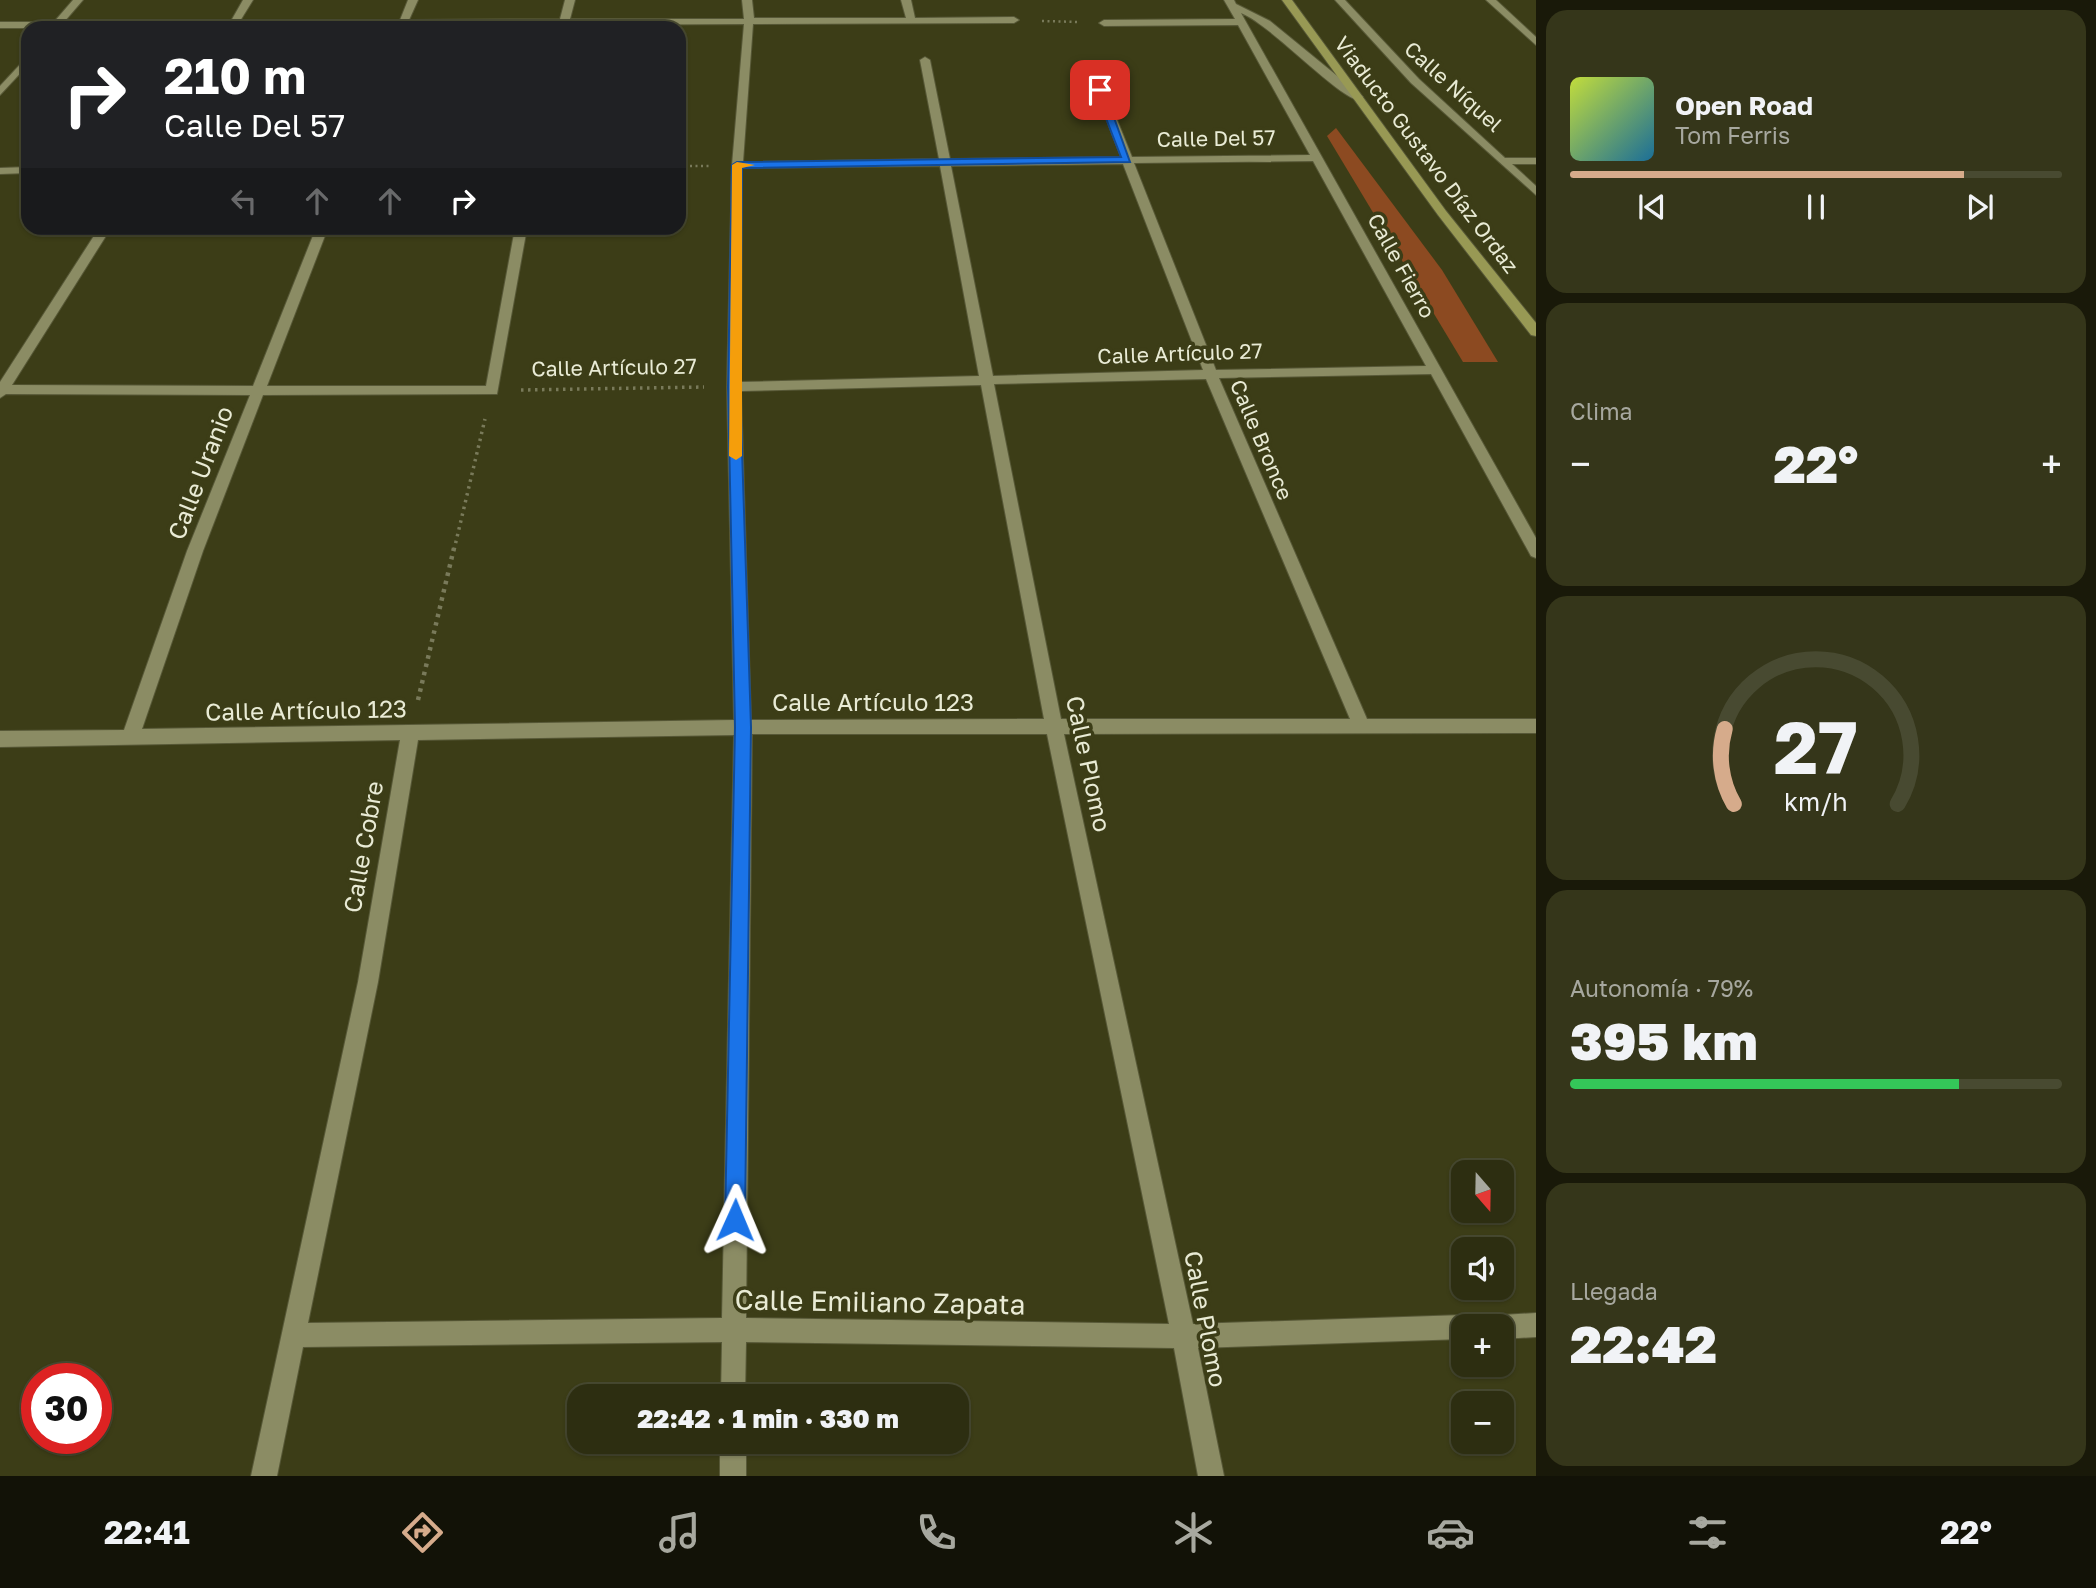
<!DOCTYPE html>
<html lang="es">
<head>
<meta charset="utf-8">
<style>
	:root { --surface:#2d2e11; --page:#35361a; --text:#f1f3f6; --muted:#a7a89f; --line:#484a31; --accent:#d6ab8b }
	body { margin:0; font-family:"Golos Text",sans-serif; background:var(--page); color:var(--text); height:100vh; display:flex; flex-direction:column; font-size:26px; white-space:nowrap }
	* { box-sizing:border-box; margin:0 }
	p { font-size:23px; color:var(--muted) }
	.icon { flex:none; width:38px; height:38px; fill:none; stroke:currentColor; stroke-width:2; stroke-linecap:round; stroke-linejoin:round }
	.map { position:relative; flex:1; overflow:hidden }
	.side { display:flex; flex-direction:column; gap:10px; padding:10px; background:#191909; width:560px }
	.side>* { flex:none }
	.banner { position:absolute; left:21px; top:21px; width:665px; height:214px; border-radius:21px; box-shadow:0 2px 5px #0004,0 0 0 2px var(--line); background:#202124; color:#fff; overflow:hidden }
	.needle { width:46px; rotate:160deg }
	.buttons { position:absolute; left:1451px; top:1160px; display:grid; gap:14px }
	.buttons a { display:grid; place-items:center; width:63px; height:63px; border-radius:14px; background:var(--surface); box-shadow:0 2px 5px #0004,0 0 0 2px var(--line); font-size:35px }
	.speed { position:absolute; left:21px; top:1363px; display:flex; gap:14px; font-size:35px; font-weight:700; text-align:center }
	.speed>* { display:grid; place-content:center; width:91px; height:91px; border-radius:50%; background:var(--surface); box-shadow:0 2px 5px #0004,0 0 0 2px var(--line); line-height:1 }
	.speed .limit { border:10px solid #d22; background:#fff; color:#111 }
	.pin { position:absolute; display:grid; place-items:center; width:60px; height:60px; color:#fff; margin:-30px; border-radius:14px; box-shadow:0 4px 10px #0006 }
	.me { position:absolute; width:77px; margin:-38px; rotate:1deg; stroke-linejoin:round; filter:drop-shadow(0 0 5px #0008) }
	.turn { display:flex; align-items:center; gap:24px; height:147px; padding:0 28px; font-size:32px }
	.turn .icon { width:91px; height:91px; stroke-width:2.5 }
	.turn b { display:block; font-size:49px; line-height:60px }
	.lanes { display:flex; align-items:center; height:66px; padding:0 28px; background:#0003; justify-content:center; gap:35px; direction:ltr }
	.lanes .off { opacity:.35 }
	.big { font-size:52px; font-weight:800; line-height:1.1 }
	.side .tile { flex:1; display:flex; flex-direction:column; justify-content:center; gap:10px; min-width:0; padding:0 24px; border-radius:21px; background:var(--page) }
	.side .dial { align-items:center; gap:0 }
	.dial svg { height:182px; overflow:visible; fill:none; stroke:var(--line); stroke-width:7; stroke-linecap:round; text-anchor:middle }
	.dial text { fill:var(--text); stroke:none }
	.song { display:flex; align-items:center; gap:21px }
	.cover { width:84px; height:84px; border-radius:10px; background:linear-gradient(135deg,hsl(70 70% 55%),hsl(200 70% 35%)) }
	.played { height:7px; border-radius:4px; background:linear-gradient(90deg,var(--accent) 80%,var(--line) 80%) }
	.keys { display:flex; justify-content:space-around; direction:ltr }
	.heat { display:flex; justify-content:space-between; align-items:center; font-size:38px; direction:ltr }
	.charge { height:10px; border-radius:5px; background:linear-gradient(90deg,#34c759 79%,var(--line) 0) }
	.trip { position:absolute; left:567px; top:1384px; width:402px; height:70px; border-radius:21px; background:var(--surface); box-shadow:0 2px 5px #0004,0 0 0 2px var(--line); font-weight:800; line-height:70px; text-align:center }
	.menu { display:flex; height:112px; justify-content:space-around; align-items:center; background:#121207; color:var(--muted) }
	.menu .icon { width:49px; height:49px }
	.menu .active { color:var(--accent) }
	.menu b { font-size:32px; color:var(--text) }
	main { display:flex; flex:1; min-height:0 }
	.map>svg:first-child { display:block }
</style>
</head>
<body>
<main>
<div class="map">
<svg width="1536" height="1476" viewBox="0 0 1536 1476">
	<rect width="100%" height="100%" fill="#3c3d17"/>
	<path fill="#8c4a21" d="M1336,128L1442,270L1498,362H1463L1327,136Z"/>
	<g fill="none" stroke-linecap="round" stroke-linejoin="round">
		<defs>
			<path id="minor" d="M73,0H83L64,22L231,21L243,0H253L240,21L400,20L408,0H418L409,20L560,19L565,0H575L570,19H744L742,0H752L754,18H906L901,0H911L915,18L1014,17L1019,20L1014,23L753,24L743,162L939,159L920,60L925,57L930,60L950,159L1121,157L1095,90L1100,87L1105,90L1132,157L1310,155L1238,25L1104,26L1099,23L1104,20L1235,19L1224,0H1234L1236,4L1270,21L1363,97V101C1342,103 1272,25 1241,13L1536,538V558L1531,556L1431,374L1219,378L1367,719H1536V733L1064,734L1193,1324L1463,1315L1472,1318L1475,1326H1463V1339L1198,1348L1224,1476H1198L1174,1348L746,1342L745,1396H721L722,1342L303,1347L277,1476H251L358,982L400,740L0,747V731L124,730L187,551L250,395L6,394L0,398V382L99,228H111L12,385L253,386L316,228H328L267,386H486L515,228H527L497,394L263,395L203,551L142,729L734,720L727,387L732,165L744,24L568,25V28H558L559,25L406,28H0V22H54ZM1313,161L1426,366L1216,370L1134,163ZM1123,164L1203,370L993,376L951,166ZM940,166L979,376L741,382L742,168ZM1206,379L1350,719H1061L994,384ZM981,385L1044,719L751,720L741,391ZM752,734H1047L1169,1324L746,1318ZM734,735L722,1318L308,1323L378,982L418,740Z
				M1335,0H1345L1419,79L1505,158H1536V164H1512L1536,186V195L1411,83Z
				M1486,0H1496L1536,37V45Z
				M28,56V65L0,95V86Z
				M28,167V173L0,174V168Z
				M1536,1313V1337L1502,1339V1326H1490L1493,1318L1502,1315Z
				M720,1442H746V1476H720Z"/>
			<path id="major" d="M1282,0H1292L1446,211L1536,323V336L1531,335L1438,215Z"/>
		</defs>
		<use href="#minor" stroke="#575837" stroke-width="2"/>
		<use href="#major" stroke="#575837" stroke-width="2"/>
		<path stroke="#797a5a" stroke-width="2.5" stroke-dasharray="2 3.5" stroke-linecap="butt" d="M1042,21L1079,22
			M679,166H710"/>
		<path stroke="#797a5a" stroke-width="3.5" stroke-dasharray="2.5 4.5" stroke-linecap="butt" d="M521,390L704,387
			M454,550L485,419"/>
		<path stroke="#797a5a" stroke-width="4.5" stroke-dasharray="3.5 5" stroke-linecap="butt" d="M418,700L454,548"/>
		<use href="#minor" fill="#8b8c64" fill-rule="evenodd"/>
		<use href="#major" fill="#989954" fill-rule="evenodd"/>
	</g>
	<path fill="#1a73e8" stroke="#114b97" stroke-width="2" d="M1100,87L1104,90L1130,162L742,168L740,387L751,727L745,1220L742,1227L735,1231L728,1227L725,1220L735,727L728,387L732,165L737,162L1121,157L1095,90Z"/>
	<path fill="#f59e0b" d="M737,162L755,165L742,168V456L736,460L729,456L732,165Z"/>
	<g text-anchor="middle" stroke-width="7" stroke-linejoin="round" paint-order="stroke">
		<g font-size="21" fill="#e9ebd5" stroke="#3c3d17">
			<text transform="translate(1453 87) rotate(42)" y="7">Calle Níquel</text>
			<text transform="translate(1216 139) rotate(-1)" y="7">Calle Del 57</text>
			<text transform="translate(1426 155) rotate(53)" y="7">Viaducto Gustavo Díaz Ordaz</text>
			<text transform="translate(1401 266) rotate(61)" y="7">Calle Fierro</text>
			<text transform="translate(1180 354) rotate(-2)" y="7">Calle Artículo 27</text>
			<text transform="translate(614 368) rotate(-1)" y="7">Calle Artículo 27</text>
			<text transform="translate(1261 440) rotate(67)" y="7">Calle Bronce</text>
		</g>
		<g font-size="24" fill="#e9ebd5" stroke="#3c3d17">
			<text transform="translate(201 473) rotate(-69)" y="8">Calle Uranio</text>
			<text x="873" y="711">Calle Artículo 123</text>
			<text transform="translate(306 711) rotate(-1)" y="8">Calle Artículo 123</text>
			<text transform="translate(1088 764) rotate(78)" y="8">Calle Plomo</text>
			<text transform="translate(364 847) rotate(-80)" y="8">Calle Cobre</text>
			<text transform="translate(1205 1319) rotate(79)" y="8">Calle Plomo</text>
		</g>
		<g font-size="28" fill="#e9ebd5" stroke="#3c3d17">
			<text transform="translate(880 1302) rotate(1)" y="10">Calle Emiliano Zapata</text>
		</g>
	</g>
</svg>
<div class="buttons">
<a><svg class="needle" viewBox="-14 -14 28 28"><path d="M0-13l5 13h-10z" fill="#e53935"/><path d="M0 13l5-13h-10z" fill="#a7a89f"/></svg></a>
<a><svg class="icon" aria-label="sound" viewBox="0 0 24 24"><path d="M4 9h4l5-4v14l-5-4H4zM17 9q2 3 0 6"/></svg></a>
<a>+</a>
<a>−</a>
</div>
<div class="speed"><div class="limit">30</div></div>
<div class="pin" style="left:1100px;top:90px;background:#d93025"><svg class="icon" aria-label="arrive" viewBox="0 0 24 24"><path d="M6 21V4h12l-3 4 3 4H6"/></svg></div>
<svg class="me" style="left:735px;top:1220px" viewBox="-20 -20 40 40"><path d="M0-17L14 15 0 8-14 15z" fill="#1a73e8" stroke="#fff" stroke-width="4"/></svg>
<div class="trip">22:42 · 1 min · 330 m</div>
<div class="banner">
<div class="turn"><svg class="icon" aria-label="right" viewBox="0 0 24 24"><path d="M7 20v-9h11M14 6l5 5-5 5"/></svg><div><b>210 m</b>Calle Del 57</div></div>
<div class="lanes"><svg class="icon off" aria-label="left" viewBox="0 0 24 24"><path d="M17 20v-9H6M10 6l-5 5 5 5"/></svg><svg class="icon off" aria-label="ahead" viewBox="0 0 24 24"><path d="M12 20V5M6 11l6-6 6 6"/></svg><svg class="icon off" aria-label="ahead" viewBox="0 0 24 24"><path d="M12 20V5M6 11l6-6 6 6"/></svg><svg class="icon" aria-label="right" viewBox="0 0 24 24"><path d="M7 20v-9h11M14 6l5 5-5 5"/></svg></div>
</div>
</div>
<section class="side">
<div class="tile">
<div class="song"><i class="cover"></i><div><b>Open Road</b><p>Tom Ferris</p></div></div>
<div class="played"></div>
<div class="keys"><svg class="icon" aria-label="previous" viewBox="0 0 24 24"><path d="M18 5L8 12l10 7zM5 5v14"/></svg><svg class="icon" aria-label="pause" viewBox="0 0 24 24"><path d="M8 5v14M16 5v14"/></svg><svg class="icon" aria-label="next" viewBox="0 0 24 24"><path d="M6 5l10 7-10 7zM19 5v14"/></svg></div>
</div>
<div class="tile"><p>Clima</p>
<div class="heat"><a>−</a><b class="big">22°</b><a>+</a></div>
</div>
<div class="tile dial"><svg viewBox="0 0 100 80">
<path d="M14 69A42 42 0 1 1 86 69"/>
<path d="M14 69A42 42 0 0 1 10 36" stroke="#d6ab8b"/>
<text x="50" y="56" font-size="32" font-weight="700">27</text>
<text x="50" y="72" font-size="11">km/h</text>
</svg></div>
<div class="tile"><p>Autonomía · 79%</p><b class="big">395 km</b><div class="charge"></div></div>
<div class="tile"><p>Llegada</p><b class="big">22:42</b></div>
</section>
</main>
<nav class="menu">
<b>22:41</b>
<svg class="icon active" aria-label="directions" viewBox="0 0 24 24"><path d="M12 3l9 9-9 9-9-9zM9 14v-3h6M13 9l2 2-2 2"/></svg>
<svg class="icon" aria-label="music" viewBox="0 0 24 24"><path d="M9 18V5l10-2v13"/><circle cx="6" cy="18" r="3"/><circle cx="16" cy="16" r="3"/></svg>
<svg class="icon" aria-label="phone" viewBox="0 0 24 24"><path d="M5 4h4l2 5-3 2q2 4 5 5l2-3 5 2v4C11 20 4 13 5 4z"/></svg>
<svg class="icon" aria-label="climate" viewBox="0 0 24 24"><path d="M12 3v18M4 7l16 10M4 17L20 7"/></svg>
<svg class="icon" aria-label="car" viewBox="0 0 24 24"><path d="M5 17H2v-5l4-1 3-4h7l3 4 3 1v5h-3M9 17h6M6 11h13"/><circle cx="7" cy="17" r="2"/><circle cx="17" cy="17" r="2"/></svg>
<svg class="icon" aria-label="filters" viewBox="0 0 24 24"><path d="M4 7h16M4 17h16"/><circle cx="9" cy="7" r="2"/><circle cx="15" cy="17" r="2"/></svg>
<b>22°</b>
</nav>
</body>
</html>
